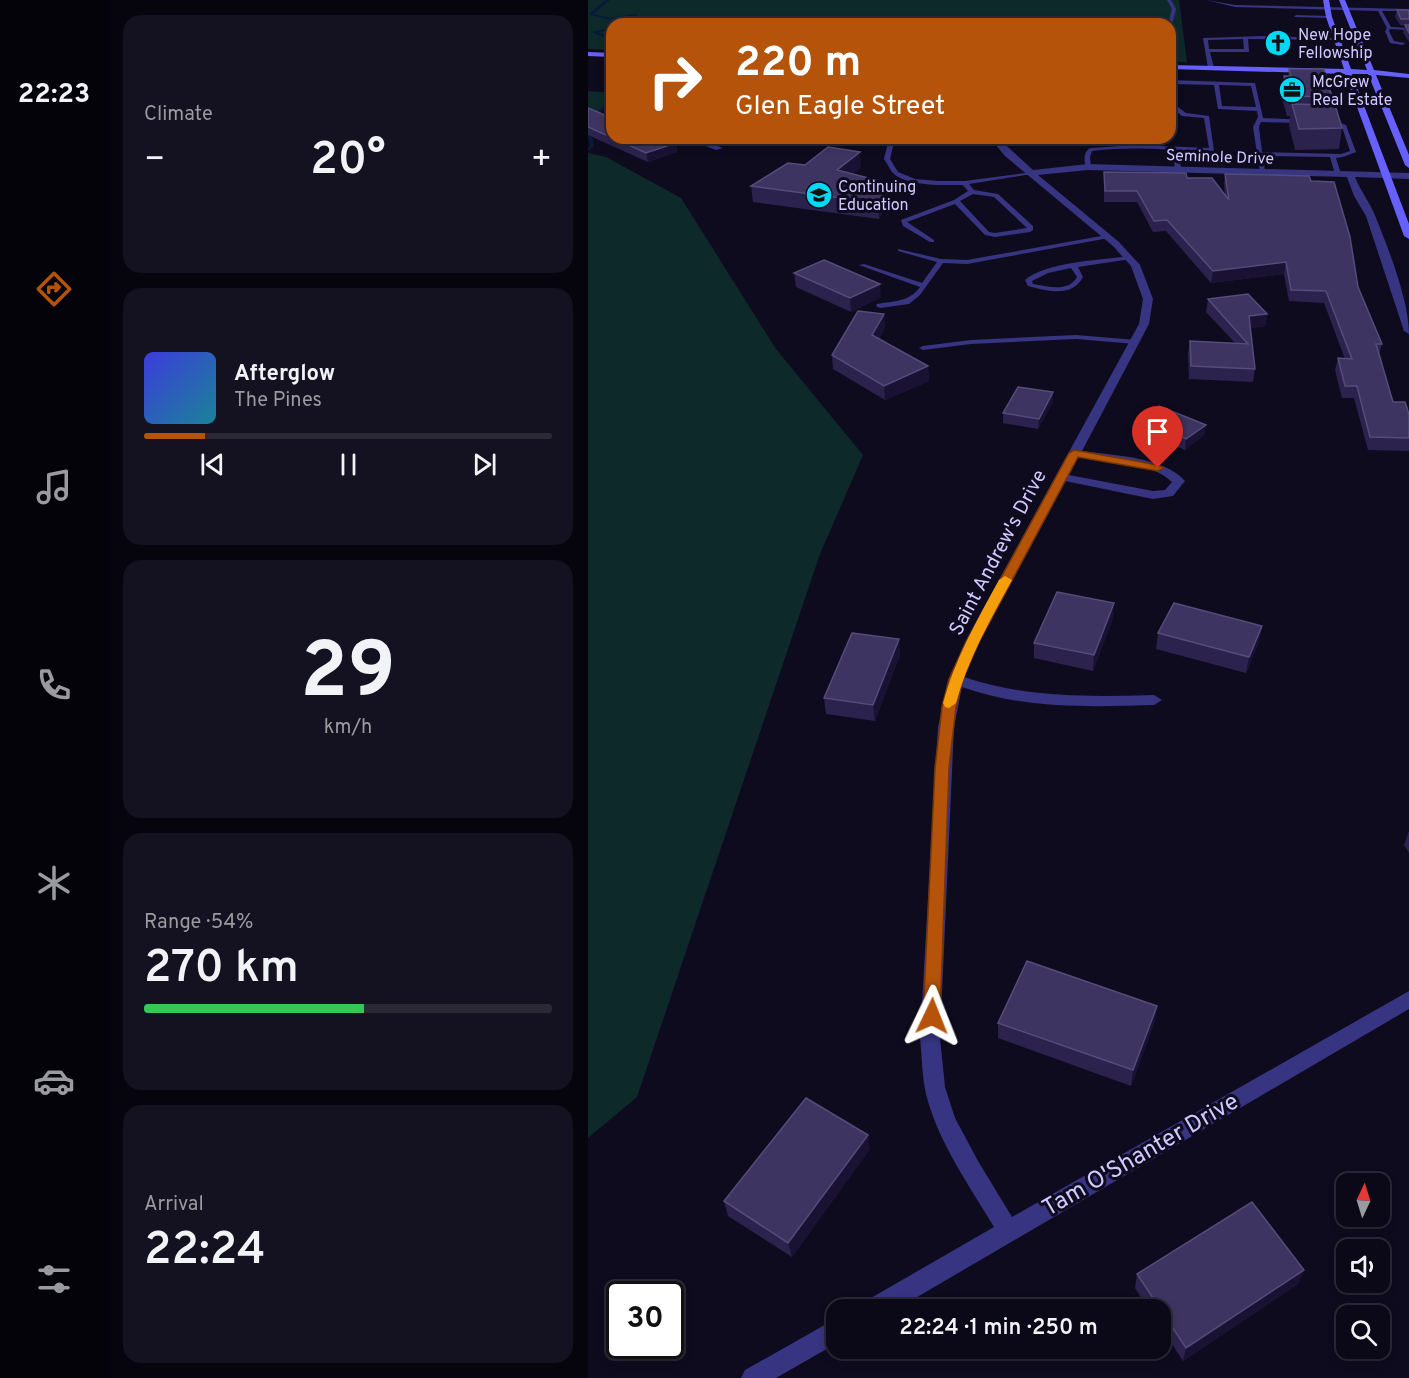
<!DOCTYPE html>
<html lang="en">
<head>
<meta charset="utf-8">
<style>
	:root { --surface:#0b0817; --page:#141120; --text:#f1f3f6; --muted:#9a9aa1; --line:#2b2936; --accent:#b45309 }
	body { margin:0; font-family:Overpass,sans-serif; background:var(--page); color:var(--text); height:100vh; display:flex; flex-direction:column; font-size:22px; white-space:nowrap }
	* { box-sizing:border-box; margin:0 }
	p { font-size:20px; color:var(--muted) }
	.icon { flex:none; width:33px; height:33px; fill:none; stroke:currentColor; stroke-width:2; stroke-linecap:round; stroke-linejoin:round }
	.map { position:relative; flex:1; overflow:hidden }
	.panel { display:flex; flex-direction:column; gap:15px; padding:15px; background:#06040d; width:480px }
	.panel>* { flex:none }
	.banner { position:absolute; left:18px; top:18px; width:570px; height:126px; border-radius:18px; box-shadow:0 3px 9px #0003,0 0 0 2px var(--line); background:#b45309; color:#fff; overflow:hidden }
	.needle { width:39px; rotate:4deg }
	.fabs { position:absolute; left:748px; top:1173px; display:grid; gap:12px }
	.fabs a { display:grid; place-items:center; width:54px; height:54px; border-radius:12px; background:var(--surface); box-shadow:0 3px 9px #0003,0 0 0 2px var(--line); font-size:30px }
	.speed { position:absolute; left:18px; top:1281px; display:flex; gap:12px; font-size:30px; font-weight:700; text-align:center }
	.speed>* { display:grid; place-content:center; width:78px; height:78px; border-radius:50%; background:var(--surface); box-shadow:0 3px 9px #0003,0 0 0 2px var(--line); line-height:1 }
	.speed .limit { border:3px solid #111; border-radius:9px; background:#fff; color:#111 }
	.pin { position:absolute; display:grid; place-items:center; width:51px; height:51px; color:#fff; margin:-62px -26px; border-radius:50% 50% 50% 0; rotate:-45deg; box-shadow:0 0 6px #0007 }
	.pin .icon { rotate:45deg }
	.me { position:absolute; width:66px; margin:-33px; rotate:2deg; stroke-linejoin:round; filter:drop-shadow(0 0 4px #0008) }
	.turn { display:flex; align-items:center; gap:21px; height:126px; padding:0 30px; font-size:27px }
	.turn .icon { width:78px; height:78px; stroke-width:2.5 }
	.turn b { display:block; font-size:42px; line-height:51px }
	.big { font-size:45px; font-weight:600; line-height:1.1 }
	.panel .widget { flex:1; display:flex; flex-direction:column; justify-content:center; gap:9px; min-width:0; padding:0 21px; border-radius:18px; background:var(--page) }
	.panel .dial { align-items:center; gap:0 }
	.dial b { font-size:78px; line-height:1 }
	.song { display:flex; align-items:center; gap:18px }
	.cover { width:72px; height:72px; border-radius:9px; background:linear-gradient(135deg,hsl(240 70% 55%),hsl(190 70% 35%)) }
	.played { height:6px; border-radius:3px; background:linear-gradient(90deg,var(--accent) 15%,var(--line) 15%) }
	.keys { display:flex; justify-content:space-around; direction:ltr }
	.heat { display:flex; justify-content:space-between; align-items:center; font-size:33px; direction:ltr }
	.charge { height:9px; border-radius:4px; background:linear-gradient(90deg,#34c759 54%,var(--line) 0) }
	.trip { position:absolute; left:238px; top:1299px; width:345px; height:60px; border-radius:18px; background:var(--surface); box-shadow:0 3px 9px #0003,0 0 0 2px var(--line); font-weight:600; line-height:60px; text-align:center }
	main { display:flex; flex:1; min-height:0 }
	.tabs { display:flex; flex-direction:column; width:108px; justify-content:space-around; align-items:center; background:#040309; color:var(--muted) }
	.tabs .icon { width:42px; height:42px }
	.tabs .on { color:var(--accent) }
	.tabs b { font-size:27px; color:var(--text) }
	.map>svg:first-child { display:block }
</style>
</head>
<body>
<main>
<nav class="tabs">
<b>22:23</b>
<svg class="icon on" aria-label="directions" viewBox="0 0 24 24"><path d="M12 3l9 9-9 9-9-9zM9 14v-3h6M13 9l2 2-2 2"/></svg>
<svg class="icon" aria-label="music" viewBox="0 0 24 24"><path d="M9 18V5l10-2v13"/><circle cx="6" cy="18" r="3"/><circle cx="16" cy="16" r="3"/></svg>
<svg class="icon" aria-label="phone" viewBox="0 0 24 24"><path d="M5 4h4l2 5-3 2q2 4 5 5l2-3 5 2v4C11 20 4 13 5 4z"/></svg>
<svg class="icon" aria-label="climate" viewBox="0 0 24 24"><path d="M12 3v18M4 7l16 10M4 17L20 7"/></svg>
<svg class="icon" aria-label="car" viewBox="0 0 24 24"><path d="M5 17H2v-5l4-1 3-4h7l3 4 3 1v5h-3M9 17h6M6 11h13"/><circle cx="7" cy="17" r="2"/><circle cx="17" cy="17" r="2"/></svg>
<svg class="icon" aria-label="filters" viewBox="0 0 24 24"><path d="M4 7h16M4 17h16"/><circle cx="9" cy="7" r="2"/><circle cx="15" cy="17" r="2"/></svg>
</nav>
<section class="panel">
<div class="widget"><p>Climate</p>
<div class="heat"><a>−</a><b class="big">20°</b><a>+</a></div>
</div>
<div class="widget">
<div class="song"><i class="cover"></i><div><b>Afterglow</b><p>The Pines</p></div></div>
<div class="played"></div>
<div class="keys"><svg class="icon" aria-label="previous" viewBox="0 0 24 24"><path d="M18 5L8 12l10 7zM5 5v14"/></svg><svg class="icon" aria-label="pause" viewBox="0 0 24 24"><path d="M8 5v14M16 5v14"/></svg><svg class="icon" aria-label="next" viewBox="0 0 24 24"><path d="M6 5l10 7-10 7zM19 5v14"/></svg></div>
</div>
<div class="widget dial"><b>29</b><p>km/h</p></div>
<div class="widget"><p>Range · 54%</p><b class="big">270 km</b><div class="charge"></div></div>
<div class="widget"><p>Arrival</p><b class="big">22:24</b></div>
</section>
<div class="map">
<svg width="821" height="1378" viewBox="0 0 821 1378">
	<rect width="100%" height="100%" fill="#0f0b1f"/>
	<path fill="#0e2929" d="M0,0H591L599,62H582V24H24V50L0,49Z
		M0,91L24,93V100L0,122Z
		M0,153L18,157L93,198L188,349L275,455L232,554L49,1097L0,1138Z"/>
	<g fill="none" stroke-linecap="round" stroke-linejoin="round">
		<path fill="#061a3d" fill-rule="evenodd" d="M18,0H22L5,14L24,18L47,14L56,19L43,24H38L51,19L46,16L24,20L2,15V13Z
			M24,28V30L9,32L22,36L24,47L22,48L20,47L19,38L3,32Z
			M23,99H24V102L0,123V120Z
			M0,127L2,128L6,146L0,151V148L2,146L0,137Z"/>
		<path fill="#373481" fill-rule="evenodd" d="M579,0H583L588,9L584,25L582,26V24H580L584,9Z
			M618,0L647,5L821,9V11H794L803,27L821,28V30L802,29L801,31L806,41L817,43L815,45L802,43L797,31L799,28L790,11L647,7Z
			M708,15L741,16L743,17L741,18L706,17Z
			M674,36L749,38L751,39L749,40L660,39L661,52H622L626,68L623,70L620,68L615,38ZM655,39L656,49H621L620,40Z
			M582,80L667,83L675,118L718,120V122L716,123L673,122L671,127L674,152L753,154L762,151L754,127L739,122V120L741,119L758,125L768,152L755,157L748,158L753,174L750,176L747,174L742,157L675,156L677,172L672,173L665,127L670,117L669,111L630,109L626,85L582,84ZM631,85L663,86L668,107L634,106Z
			M582,101L598,113L621,116L626,151L591,150L593,170L590,172L587,170L585,150C558,148 531,148 504,151L502,157L503,167L498,168C496,162 495,152 502,148L548,145L621,148L616,118L594,116L582,106Z
			M301,138H307L302,159L310,172L327,179L350,181H377L444,172V174L381,184L386,190L410,194L445,226V230L442,232L407,237L397,235L367,204L319,222L346,240V242H342L315,226L313,220L366,200L380,191L375,185C357,185 317,187 304,172C301,168 299,163 296,159ZM385,194L406,197L439,228L407,233L401,232L372,201Z
			M519,235L522,237L521,238L379,264L355,263L332,295L321,304L292,308L288,306L289,304C306,301 321,302 332,287L271,265L276,264L334,283L349,262L310,251V249L353,259L379,260Z
			M541,256L544,258L543,259L490,267L495,277C484,298 459,291 440,286L437,280C457,262 514,260 541,256ZM483,268L489,277C480,293 459,286 445,284L444,281L460,273Z
			M488,335L548,340L552,342L548,344L488,339L383,344L335,350L331,348L335,346L383,340Z"/>
		<path fill="#373481" fill-rule="evenodd" d="M97,138H109L135,148L128,150Z
			M402,138H410L445,170L500,164L821,173V179L767,177C773,192 783,204 788,218C801,250 821,301 821,334L816,331L778,216L766,196L759,177L500,170L450,175L531,242L552,265L565,299L561,324L494,451C523,455 577,457 597,481L585,496L565,499L477,481L391,642L376,677C438,698 502,697 566,695L574,700L566,705C501,707 436,709 374,687L366,727L352,1038L357,1087L367,1118L390,1161L424,1217L821,991V1009L307,1310H273L276,1302L406,1227C381,1185 350,1142 338,1094C334,1076 334,1057 332,1038L350,727L361,679L377,642L551,324L555,299L543,266L525,246L417,156ZM490,457C519,462 562,461 584,482L577,490L565,491L481,475Z
			M249,1318V1343L188,1378H153L157,1370Z"/>
		<path fill="#6660ff" fill-rule="evenodd" d="M735,0H741L744,17L763,69L779,70L751,0H757L786,70L821,74V78L788,75L821,155V168L817,165L780,74H764L821,224V239L816,236L757,74L582,69V65L756,69L738,17Z
			M0,52L24,53V57L0,56Z"/>
	</g>
	<path fill="#2b234e" d="M809,10H821V42L815,32L817,26L812,25L807,17Z
		M701,69L744,97L743,105L754,128L751,149L707,150L701,125L702,116H699L693,95L696,76H700Z
		M0,108L88,143L89,152L60,162L0,135Z
		M447,138H524L449,143Z
		M217,165L273,168L265,174L301,200L291,219L165,202L163,186Z
		M516,172L599,178L637,195L636,184L637,174L723,181L770,287L794,344L791,355L805,402L821,414V451L780,450L766,398H754L747,370L750,358L757,359L736,303L701,301L696,274L623,283L578,231L565,232L549,202H516Z
		M206,273L293,297L263,312L208,287Z
		M620,299L679,314L677,326L662,328L667,369L665,382L601,379L600,354L602,341L647,343L618,312Z
		M296,314L297,328L291,339L340,366L341,381L297,400L245,369L244,355Z
		M465,392V402L450,429L415,423V413Z
		M551,419L618,425L616,435L597,450L550,429Z
		M525,618L505,671L446,658V643Z
		M674,626L671,641L658,673L568,649L570,633Z
		M311,639L312,655L287,721L238,714L236,698Z
		M821,831V853L816,845Z
		M567,1021L543,1086L410,1038V1023Z
		M282,1149L204,1257L140,1216L136,1201Z
		M716,1270L710,1284L595,1361L573,1327V1310H561L547,1288L549,1274Z"/>
	<path fill="#191233" d="M88,143L89,152L60,162L58,153Z
		M272,152L273,168L250,186L249,170Z
		M300,183L301,200L291,219L290,203Z
		M698,262L696,274L623,283L625,271Z
		M292,284L293,297L263,312L262,298Z
		M296,314L297,328L285,349L284,335Z
		M679,314L677,326L659,329L661,316Z
		M340,366L341,381L297,400L296,386Z
		M465,392V402L450,429L451,419Z
		M618,425L616,435L597,450L598,439Z
		M526,603L525,618L505,671L506,655Z
		M674,626L671,641L658,673L661,657Z
		M311,639L312,655L287,721L285,705Z
		M569,1006L567,1021L543,1086L545,1070Z
		M280,1135L282,1149L204,1257L200,1243Z
		M716,1270L710,1284L595,1361L598,1348Z"/>
	<path fill="#3d3461" stroke="#544c7a" stroke-width="1.5" d="M809,10H821V19H813Z
		M817,25H821V33Z
		M701,69H736L744,97L702,96L696,76H703Z
		M704,104L747,105L754,128L711,129Z
		M0,108L24,118V138H74L88,143L58,153L0,127Z
		M240,147L272,152L249,170L300,183L290,203L163,186L200,163L217,165Z
		M516,172L598,173L599,178H624L641,200L637,174L721,176L723,181L746,182L762,237L770,287L794,344H788L805,402H817L821,414V438L782,437L769,386H757L750,358L764,359L738,291L703,290L698,262L625,271L579,220L566,221L549,191H517Z
		M236,260L292,284L262,298L206,273Z
		M660,294L679,314L661,316L667,369L603,366L602,341L660,344L620,299Z
		M270,311L296,314L284,335L340,366L296,386L244,355Z
		M430,387L465,392L451,419L415,413Z
		M571,406L618,425L598,439L551,419Z
		M469,592L526,603L506,655L446,643Z
		M586,603L674,626L661,657L570,633Z
		M264,633L311,639L285,705L236,698Z
		M439,961L569,1006L545,1070L410,1023Z
		M218,1098L280,1135L200,1243L136,1201Z
		M664,1202L716,1270L598,1348L549,1274Z"/>
	<path fill="#b45309" stroke="#753606" stroke-width="1.5" d="M486,450L570,465L576,468L570,471L490,457L391,642L375,679L368,707L361,768L352,1016L350,1021L344,1023L337,1021L335,1016L347,768L354,707L361,679L378,642L481,453Z"/>
	<path fill="#f59e0b" d="M417,576L424,580C402,620 380,659 368,703L361,708L357,707L355,703C367,659 389,620 411,580Z"/>
	<defs>
		<symbol id="church-disc" viewBox="-11 -11 22 22"><circle r="9.5" fill="#00d9f4" stroke="#0f0b1f"/><path d="M-1.2-6h2.4v3.5h3.3v2.4h-3.3V6h-2.4V-.1h-3.3v-2.4h3.3Z" fill="#111"/></symbol>
		<symbol id="office-disc" viewBox="-11 -11 22 22"><circle r="9.5" fill="#00d9f4" stroke="#0f0b1f"/><path d="M-6-3h4V-5.5h4V-3h4V5H-6ZM-1-4.5V-3h2v-1.5ZM-6 0V1H6V0Z" fill="#111"/></symbol>
		<symbol id="university-disc" viewBox="-11 -11 22 22"><circle r="9.5" fill="#00d9f4" stroke="#0f0b1f"/><path d="M0-5L7-2L0 1L-7-2ZM-4 1L0 2.5L4 1V4Q0 6-4 4Z" fill="#111"/></symbol>
	</defs>
	<g fill-rule="evenodd">
		<use href="#church-disc" x="675" y="28" width="30" height="30"/>
		<use href="#office-disc" x="689" y="75" width="30" height="30"/>
		<use href="#university-disc" x="216" y="180" width="30" height="30"/>
	</g>
	<g text-anchor="middle" stroke-width="6" stroke-linejoin="round" paint-order="stroke">
		<g font-size="16" fill="#d0c9ff" stroke="#0f0b1f" text-anchor="start">
			<text x="710" y="40">New Hope<tspan x="710" dy="18">Fellowship</tspan></text>
			<text x="724" y="87">McGrew<tspan x="724" dy="18">Real Estate</tspan></text>
			<text x="250" y="192">Continuing<tspan x="250" dy="18">Education</tspan></text>
		</g>
		<g font-size="16" fill="#d0c9ff" stroke="#0f0b1f">
			<text transform="translate(632 156) rotate(2)" y="6">Seminole Drive</text>
		</g>
		<g font-size="20" fill="#d0c9ff" stroke="#0f0b1f">
			<text transform="translate(409 552) rotate(-62)" y="7">Saint Andrew's Drive</text>
		</g>
		<g font-size="24" fill="#d0c9ff" stroke="#0f0b1f">
			<text transform="translate(552 1154) rotate(-30)" y="8">Tam O'Shanter Drive</text>
		</g>
	</g>
</svg>
<div class="fabs">
<a><svg class="needle" viewBox="-14 -14 28 28"><path d="M0-13l5 13h-10z" fill="#e53935"/><path d="M0 13l5-13h-10z" fill="#9a9aa1"/></svg></a>
<a><svg class="icon" aria-label="sound" viewBox="0 0 24 24"><path d="M4 9h4l5-4v14l-5-4H4zM17 9q2 3 0 6"/></svg></a>
<a><svg class="icon" aria-label="search" viewBox="0 0 24 24"><circle cx="10" cy="10" r="6"/><path d="M15 15l6 6"/></svg></a>
</div>
<div class="speed"><div class="limit">30</div></div>
<div class="pin" style="left:570px;top:468px;background:#d93025"><svg class="icon" aria-label="arrive" viewBox="0 0 24 24"><path d="M6 21V4h12l-3 4 3 4H6"/></svg></div>
<svg class="me" style="left:344px;top:1016px" viewBox="-20 -20 40 40"><path d="M0-17L14 15 0 8-14 15z" fill="#b45309" stroke="#fff" stroke-width="4"/></svg>
<div class="trip">22:24 · 1 min · 250 m</div>
<div class="banner">
<div class="turn"><svg class="icon" aria-label="right" viewBox="0 0 24 24"><path d="M7 20v-9h11M14 6l5 5-5 5"/></svg><div><b>220 m</b>Glen Eagle Street</div></div>
</div>
</div>
</main>
</body>
</html>
